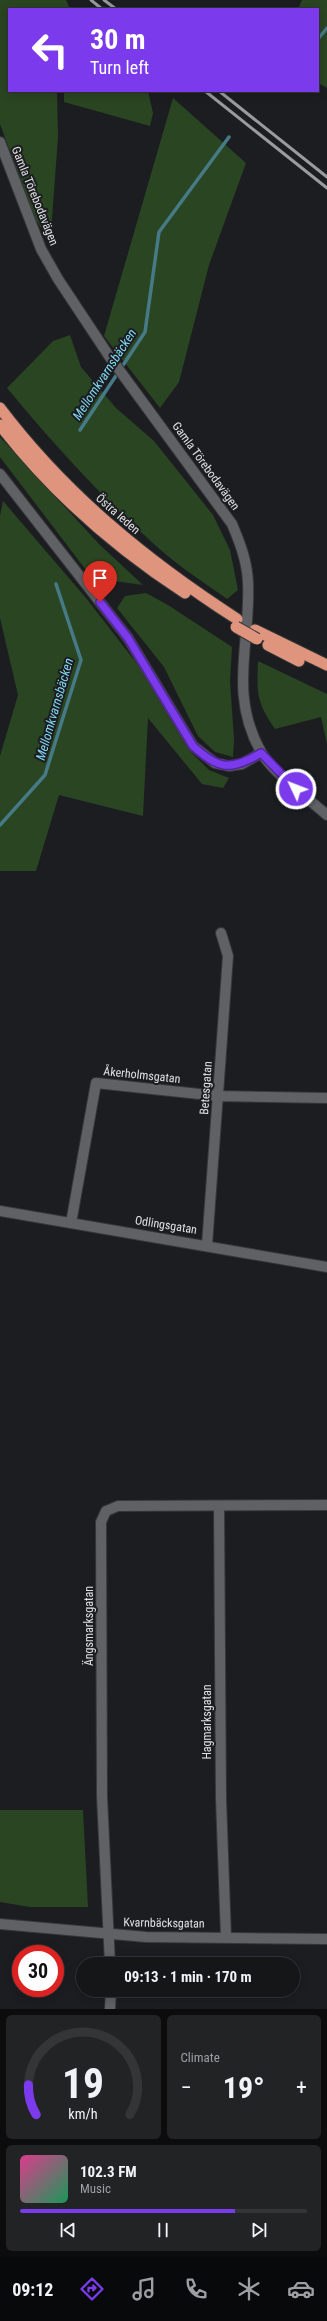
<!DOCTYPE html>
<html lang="en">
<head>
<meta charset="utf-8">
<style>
	:root { --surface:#151618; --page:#222325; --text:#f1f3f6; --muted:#9d9fa2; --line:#343537; --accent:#7c3aed }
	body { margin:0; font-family:"Roboto Condensed",sans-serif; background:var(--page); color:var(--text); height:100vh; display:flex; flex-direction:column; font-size:15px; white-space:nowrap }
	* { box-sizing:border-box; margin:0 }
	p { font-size:13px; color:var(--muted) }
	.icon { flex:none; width:22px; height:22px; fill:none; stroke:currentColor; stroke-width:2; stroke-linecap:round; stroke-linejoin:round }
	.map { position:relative; height:2009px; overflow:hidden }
	.panel { display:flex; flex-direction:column; gap:6px; padding:6px; background:#0c0c0d; flex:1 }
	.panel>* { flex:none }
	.top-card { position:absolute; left:8px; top:8px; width:311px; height:84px; border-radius:0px; box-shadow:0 2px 10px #0003,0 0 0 1px var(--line); background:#7c3aed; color:#fff; overflow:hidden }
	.speed { position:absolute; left:12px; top:1945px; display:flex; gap:8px; font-size:20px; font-weight:700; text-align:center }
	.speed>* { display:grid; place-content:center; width:52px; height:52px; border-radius:50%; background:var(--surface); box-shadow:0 2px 10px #0003,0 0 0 1px var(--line); line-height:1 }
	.speed .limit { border:6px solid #d22; background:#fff; color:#111 }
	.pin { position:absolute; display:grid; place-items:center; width:34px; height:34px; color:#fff; margin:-41px -17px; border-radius:50% 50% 50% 0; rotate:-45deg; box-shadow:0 0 4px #0007 }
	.pin .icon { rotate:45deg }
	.me { position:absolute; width:44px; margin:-22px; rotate:313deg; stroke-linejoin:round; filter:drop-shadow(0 0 3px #0008) }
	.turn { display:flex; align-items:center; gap:14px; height:84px; padding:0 16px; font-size:18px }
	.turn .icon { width:52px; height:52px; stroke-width:2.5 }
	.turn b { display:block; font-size:28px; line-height:34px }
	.big { font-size:30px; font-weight:700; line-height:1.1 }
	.panel .widget { flex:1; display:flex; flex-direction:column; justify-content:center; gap:6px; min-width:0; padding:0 14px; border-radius:6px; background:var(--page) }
	.panel .dial { align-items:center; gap:0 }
	.dial svg { height:104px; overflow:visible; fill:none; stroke:var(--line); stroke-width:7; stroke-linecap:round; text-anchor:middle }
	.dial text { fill:var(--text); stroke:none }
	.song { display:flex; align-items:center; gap:12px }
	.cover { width:48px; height:48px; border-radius:6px; background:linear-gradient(135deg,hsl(330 70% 55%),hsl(150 70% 35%)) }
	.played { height:4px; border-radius:2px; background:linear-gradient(90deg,var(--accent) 75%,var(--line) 75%) }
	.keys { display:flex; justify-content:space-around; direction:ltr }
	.heat { display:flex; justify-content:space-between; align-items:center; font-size:22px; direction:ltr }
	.panel .tiles { flex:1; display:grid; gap:6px; grid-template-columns:1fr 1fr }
	.widget:last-child { grid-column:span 2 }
	.trip { position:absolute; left:76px; top:1957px; width:224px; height:40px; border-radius:20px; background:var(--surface); box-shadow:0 2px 10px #0003,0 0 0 1px var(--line); font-weight:700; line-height:40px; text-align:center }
	.tabs { display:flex; height:64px; justify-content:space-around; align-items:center; background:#08090a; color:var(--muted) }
	.tabs .icon { width:28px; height:28px }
	.tabs .selected { color:var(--accent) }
	.tabs b { font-size:18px; color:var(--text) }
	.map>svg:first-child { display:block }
</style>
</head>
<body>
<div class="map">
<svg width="327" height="2009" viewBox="0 0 327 2009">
	<rect width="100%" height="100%" fill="#1c1d20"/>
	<path fill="#2a4522" d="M0,0H66L70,9H9V91H57L58,137L51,232L43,231L35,218L0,124Z
		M302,0H327V88L318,83V9H298Z
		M64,91H148L153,113L150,126L64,102Z
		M173,98L246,163L209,265L179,382L160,408L104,336Z
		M70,335L81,367L116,408L154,441L213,515L230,550L238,590L227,599C206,584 183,569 163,552C106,502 55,446 7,388L53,341Z
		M0,437L100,545L143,585L92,578L0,457Z
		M3,501L86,598L141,669L188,749L209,770L229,778L223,788L202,784L148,718L143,816L59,795L36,871H0V756L18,695L0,618V516Z
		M146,593L168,605L232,647L230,681L234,739L233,757L215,752L198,736L164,667L117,608L125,596Z
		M258,661L327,694V744L321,717L275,729C256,701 257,694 258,661Z
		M0,1810H83L88,1907H30L0,1902Z"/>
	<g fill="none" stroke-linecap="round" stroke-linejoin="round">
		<path stroke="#467a87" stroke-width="3.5" d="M318,39L327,28
			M80,430L145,332L159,232L229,137
			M0,825L45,775L81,660L56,584"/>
		<defs>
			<path id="minor" d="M0,142L41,249L58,279L109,356L232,524C240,543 247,561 248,582C251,643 228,693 261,752C272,772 309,799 327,815
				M0,474L128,638L193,746L215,763L229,766L242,764L261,753
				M0,1211L327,1267
				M71,1223L96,1083L218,1096L327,1098
				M207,1245L228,956L221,933
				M219,1506L221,1799L226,1937
				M0,1924L146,1937L327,1939
				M110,1964L102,1797L101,1522L106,1511L118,1506L327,1505
				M110,2009L111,1990"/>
			<path id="trunk" d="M0,408C65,494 147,561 237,619
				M0,425C51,491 116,548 185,593
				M255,630L327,665
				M268,645L299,661"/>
		</defs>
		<use href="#minor" stroke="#363739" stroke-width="12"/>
		<use href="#trunk" stroke="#363739" stroke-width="13"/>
		<use href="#minor" stroke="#5f6164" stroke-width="10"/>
		<use href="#trunk" stroke="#de947d" stroke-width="11"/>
		<path stroke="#9a9b9d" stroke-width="3" d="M91,0L102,9
			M104,0L116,9
			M205,91L327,188
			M219,91L327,177"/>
		<defs>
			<path id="trunk-bridge" d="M236,627L257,639"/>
		</defs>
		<use href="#trunk-bridge" stroke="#363739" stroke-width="13" stroke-linecap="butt"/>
		<use href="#trunk-bridge" stroke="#de947d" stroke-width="11"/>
	</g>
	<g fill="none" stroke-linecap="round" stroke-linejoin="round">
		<defs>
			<path id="route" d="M100,602L128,638L193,746C219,770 231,771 261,753L296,789"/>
		</defs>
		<use href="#route" stroke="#51269a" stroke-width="10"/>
		<use href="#route" stroke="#7c3aed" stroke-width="7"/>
	</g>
	<g text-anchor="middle" stroke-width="4" stroke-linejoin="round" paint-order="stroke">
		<g font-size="12" fill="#dfe0e2" stroke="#1c1d20">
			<text transform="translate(35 196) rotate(68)" y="4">Gamla Törebodavägen</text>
			<text transform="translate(206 466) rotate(54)" y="4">Gamla Törebodavägen</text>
			<text transform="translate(118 514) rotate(41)" y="4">Östra leden</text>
			<text transform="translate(142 1075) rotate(6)" y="4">Åkerholmsgatan</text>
			<text transform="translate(206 1088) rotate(-86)" y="4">Betesgatan</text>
			<text transform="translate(166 1225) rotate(9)" y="4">Odlingsgatan</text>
			<text transform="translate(89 1626) rotate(-90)" y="4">Ängsmarksgatan</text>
			<text transform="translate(207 1722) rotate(-90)" y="4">Hagmarksgatan</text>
			<text transform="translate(164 1923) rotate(1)" y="4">Kvarnbäcksgatan</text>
		</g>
		<g font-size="13" font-style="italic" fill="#82dbf7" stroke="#1c1d20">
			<text transform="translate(104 374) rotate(-57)" y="5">Mellomkvarnsbäcken</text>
			<text transform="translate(54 709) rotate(-74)" y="5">Mellomkvarnsbäcken</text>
		</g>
	</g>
</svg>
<div class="speed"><div class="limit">30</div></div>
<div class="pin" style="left:100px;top:602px;background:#d93025"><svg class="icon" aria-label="arrive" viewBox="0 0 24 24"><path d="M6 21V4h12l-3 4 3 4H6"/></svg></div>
<svg class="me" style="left:296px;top:789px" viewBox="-20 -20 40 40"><circle r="17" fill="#7c3aed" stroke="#fff" stroke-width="3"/><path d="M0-11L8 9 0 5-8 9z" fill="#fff"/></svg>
<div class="trip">09:13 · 1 min · 170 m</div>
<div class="top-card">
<div class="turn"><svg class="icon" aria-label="left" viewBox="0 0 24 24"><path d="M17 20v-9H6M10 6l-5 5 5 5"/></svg><div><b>30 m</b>Turn left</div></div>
</div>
</div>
<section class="panel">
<div class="tiles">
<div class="widget dial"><svg viewBox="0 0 100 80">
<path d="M14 69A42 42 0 1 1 86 69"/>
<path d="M14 69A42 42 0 0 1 8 46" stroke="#7c3aed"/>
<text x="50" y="56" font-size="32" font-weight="700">19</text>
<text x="50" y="72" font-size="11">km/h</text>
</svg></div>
<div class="widget"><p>Climate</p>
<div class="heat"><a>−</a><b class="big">19°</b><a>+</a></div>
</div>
<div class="widget">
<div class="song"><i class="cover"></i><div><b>102.3 FM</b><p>Music</p></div></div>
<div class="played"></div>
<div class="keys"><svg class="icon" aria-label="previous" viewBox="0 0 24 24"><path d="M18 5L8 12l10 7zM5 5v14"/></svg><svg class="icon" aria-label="pause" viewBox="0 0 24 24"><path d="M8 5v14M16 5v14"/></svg><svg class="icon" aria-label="next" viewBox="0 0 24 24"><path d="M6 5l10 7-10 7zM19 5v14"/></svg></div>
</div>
</div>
</section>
<nav class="tabs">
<b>09:12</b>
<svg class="icon selected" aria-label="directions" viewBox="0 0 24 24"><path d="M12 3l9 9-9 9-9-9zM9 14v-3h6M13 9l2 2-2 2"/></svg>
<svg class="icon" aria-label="music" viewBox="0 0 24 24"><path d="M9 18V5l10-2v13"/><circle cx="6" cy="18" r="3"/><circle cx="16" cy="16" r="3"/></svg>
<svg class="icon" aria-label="phone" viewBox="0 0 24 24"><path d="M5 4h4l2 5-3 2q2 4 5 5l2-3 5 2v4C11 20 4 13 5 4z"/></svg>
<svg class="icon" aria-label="climate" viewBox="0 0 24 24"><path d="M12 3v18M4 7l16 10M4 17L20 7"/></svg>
<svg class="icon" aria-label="car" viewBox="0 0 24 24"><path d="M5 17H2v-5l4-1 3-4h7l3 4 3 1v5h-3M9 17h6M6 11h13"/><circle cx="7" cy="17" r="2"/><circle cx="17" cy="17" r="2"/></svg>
</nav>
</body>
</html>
